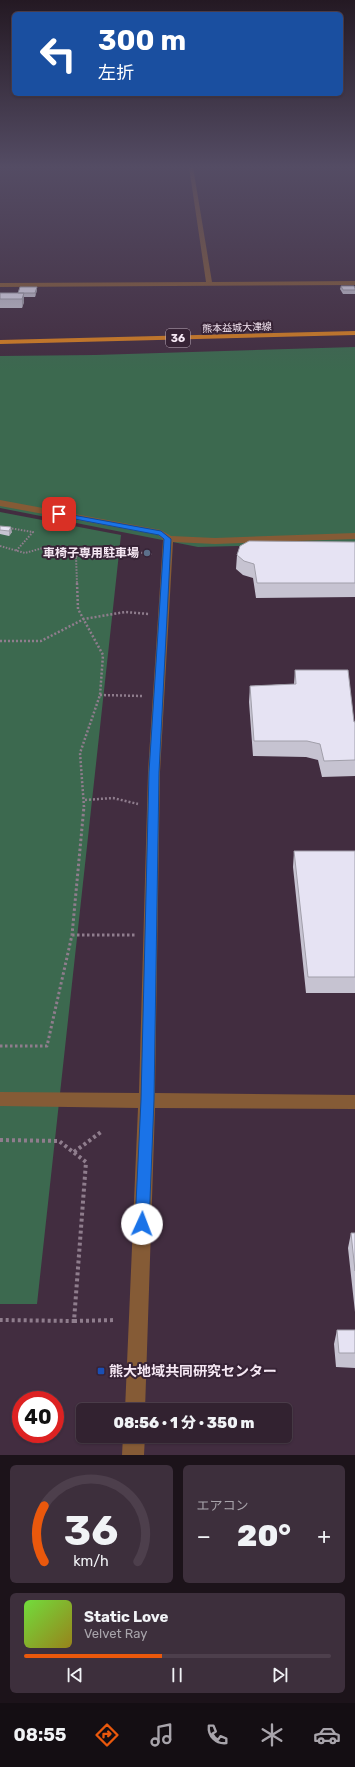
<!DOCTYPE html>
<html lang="ja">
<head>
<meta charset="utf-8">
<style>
	:root { --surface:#322230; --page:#3d2f3c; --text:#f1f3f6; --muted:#a8a4ab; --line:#4d3f4c; --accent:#ea580c }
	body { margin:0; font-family:Rubik,"Noto Sans JP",sans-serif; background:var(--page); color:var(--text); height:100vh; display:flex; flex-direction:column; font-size:15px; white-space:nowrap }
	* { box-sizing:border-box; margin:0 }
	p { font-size:13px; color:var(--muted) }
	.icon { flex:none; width:22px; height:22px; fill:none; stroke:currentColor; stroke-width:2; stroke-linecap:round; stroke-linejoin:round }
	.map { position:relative; height:1455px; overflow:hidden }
	.side { display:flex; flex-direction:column; gap:10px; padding:10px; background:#1c131a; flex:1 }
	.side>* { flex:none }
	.banner { position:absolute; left:12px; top:12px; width:331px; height:84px; border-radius:6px; box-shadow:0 1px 3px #0004,0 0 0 1px var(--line); background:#1a4fa0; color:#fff; overflow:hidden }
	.speed { position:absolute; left:12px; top:1391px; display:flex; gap:8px; font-size:20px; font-weight:700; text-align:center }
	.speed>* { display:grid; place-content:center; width:52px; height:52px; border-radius:50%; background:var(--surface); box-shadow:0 1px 3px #0004,0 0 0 1px var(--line); line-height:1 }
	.speed .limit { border:6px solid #d22; background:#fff; color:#111 }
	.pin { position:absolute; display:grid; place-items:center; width:34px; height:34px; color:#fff; margin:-17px; border-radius:8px; box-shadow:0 2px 6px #0006 }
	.me { position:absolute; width:44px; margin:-22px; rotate:2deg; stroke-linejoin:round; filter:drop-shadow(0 0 3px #0008) }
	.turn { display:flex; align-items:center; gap:14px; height:84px; padding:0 20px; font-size:18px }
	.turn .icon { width:52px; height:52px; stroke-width:2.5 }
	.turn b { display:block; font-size:28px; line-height:34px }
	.big { font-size:30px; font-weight:800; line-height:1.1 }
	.side .widget { flex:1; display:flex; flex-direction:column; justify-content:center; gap:6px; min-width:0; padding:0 14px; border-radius:6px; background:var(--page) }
	.side .dial { align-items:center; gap:0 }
	.dial svg { height:104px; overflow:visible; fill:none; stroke:var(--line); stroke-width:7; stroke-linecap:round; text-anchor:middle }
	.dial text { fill:var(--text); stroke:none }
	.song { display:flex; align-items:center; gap:12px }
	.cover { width:48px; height:48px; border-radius:6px; background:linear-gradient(135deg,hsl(100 70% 55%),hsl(50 70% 35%)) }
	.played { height:4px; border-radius:2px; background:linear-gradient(90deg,var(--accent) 45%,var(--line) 45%) }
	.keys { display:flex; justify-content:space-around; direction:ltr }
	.heat { display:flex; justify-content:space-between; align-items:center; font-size:22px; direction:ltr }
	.side .tiles { flex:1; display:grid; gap:10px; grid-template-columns:1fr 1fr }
	.widget:last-child { grid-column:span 2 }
	.trip { position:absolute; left:76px; top:1403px; width:216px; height:40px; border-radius:6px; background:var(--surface); box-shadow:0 1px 3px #0004,0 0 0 1px var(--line); font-weight:800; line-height:40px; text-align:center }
	.menu { display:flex; height:64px; justify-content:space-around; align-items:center; background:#140e13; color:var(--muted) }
	.menu .icon { width:28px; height:28px }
	.menu .current { color:var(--accent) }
	.menu b { font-size:18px; color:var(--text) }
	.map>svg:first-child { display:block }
</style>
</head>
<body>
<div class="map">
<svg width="355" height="1455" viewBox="0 0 355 1455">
	<rect width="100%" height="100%" fill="#422d40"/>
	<path fill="#3c694f" d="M355,347V543L198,547L0,508V356L95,355Z
		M0,512L121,535L37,1304H0Z"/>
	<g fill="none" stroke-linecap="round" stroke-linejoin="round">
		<path stroke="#8f7d8d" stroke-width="2" stroke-dasharray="1.5 1.5" stroke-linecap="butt" d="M9,528L33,532L16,551
			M0,546L25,553L50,546L76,556L77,584
			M76,556L112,549L152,554"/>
		<path stroke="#8f7d8d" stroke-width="2.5" stroke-dasharray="2 2" stroke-linecap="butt" d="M77,583L78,609L103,655L100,695L80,753L84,807
			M0,641H41L84,619L125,612L149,614
			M100,695L143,696
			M85,800L113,798L138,804"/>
		<path stroke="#8f7d8d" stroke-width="3" stroke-dasharray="2.5 2.5" stroke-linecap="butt" d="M72,935H135
			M0,1046H47L72,935L84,806"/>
		<path stroke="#8f7d8d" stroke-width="4" stroke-dasharray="3 3" stroke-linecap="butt" d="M0,1140L59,1141L86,1162L74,1321L0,1320
			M74,1152L101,1132
			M74,1321L116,1320"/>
		<path fill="#855b36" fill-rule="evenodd" d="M189,167H193L212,282L355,281V285L0,287V283L206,282Z
			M0,500L161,530L171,536L215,538L355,533V539L215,544L173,542L160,772L155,1093L355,1095V1109L155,1108L145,1410H125L138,1108L0,1106V1092L139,1093L148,772L163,540L158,535L0,506Z
			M123,1436H145L144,1455H122Z"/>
		<path fill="#d27d22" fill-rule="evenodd" d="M355,331V335L0,344V340Z"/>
	</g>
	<path fill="#c6c3d1" d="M341,286L355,288V294H343L340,289Z
		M37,287V290L35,297H24V302L22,308H0V293H18Z
		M0,526L12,532L9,536L0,534Z
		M355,542V597L256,598L253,578L243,575L236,569L237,555Z
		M295,670L355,722V776L322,777L318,760L306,757L253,756L249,702L250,686L294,684Z
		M294,851H355V993H306L293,867Z
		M351,1233H355V1312L348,1248Z
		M337,1330H355V1368L336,1367L334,1344Z"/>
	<path fill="#a19faa" d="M37,287V290L35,297V293Z
		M24,293V302L22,308V299Z
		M11,527L12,532L9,536V531Z"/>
	<path fill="#e6e3f3" stroke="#a19faa" d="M341,286H354L355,288V290H343Z
		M20,287H37L35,293H18Z
		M0,293H24L22,299H0Z
		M0,526L11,527L9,531L0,530Z
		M249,541L355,542V583H257L254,564L244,561L237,555L240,546Z
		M295,670H348L354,722H355V760L324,761L320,744L307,741H254L250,686L296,684Z
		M294,851H355V977H308Z
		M351,1233H355V1271Z
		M337,1330H355V1353H339Z"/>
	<linearGradient id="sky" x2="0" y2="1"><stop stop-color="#241923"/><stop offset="0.45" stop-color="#544c64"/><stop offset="1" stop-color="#544c64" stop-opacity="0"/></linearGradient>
	<rect width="355" height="371" fill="url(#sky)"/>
	<path fill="#1a73e8" stroke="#114b97" d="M56,512L161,531L171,539L159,772L154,1100L149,1224L147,1229L142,1231L137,1229L135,1224L141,1100L149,772L164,539L159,535L59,516L56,515Z"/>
	<circle fill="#5c6f8a" stroke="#372336" stroke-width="1.5" cx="147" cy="553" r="4"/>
	<rect fill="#1a4fb4" stroke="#372336" stroke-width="1.5" x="97" y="1367" width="8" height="8" rx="2"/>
	<g text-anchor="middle" stroke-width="4" stroke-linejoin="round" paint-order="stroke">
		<g font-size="10" fill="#f6e8f4" stroke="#372336">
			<text transform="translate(237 327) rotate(-2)" y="4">熊本益城大津線</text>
		</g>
		<rect fill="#372336" stroke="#bdadbb" stroke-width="1" x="166" y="329" width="24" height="18" rx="3"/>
		<g font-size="11" font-weight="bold" fill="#f6e8f4">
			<text x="178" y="342">36</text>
		</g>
		<g font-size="12" font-weight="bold" fill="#f6e8f4" stroke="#372336" text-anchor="end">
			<text x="139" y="557">車椅子専用駐車場</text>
		</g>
		<g font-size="14" font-weight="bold" fill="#f6e8f4" stroke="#372336" text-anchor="start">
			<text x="109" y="1376">熊大地域共同研究センター</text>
		</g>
	</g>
</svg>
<div class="speed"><div class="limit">40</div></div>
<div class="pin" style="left:59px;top:514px;background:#d93025"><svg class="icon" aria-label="arrive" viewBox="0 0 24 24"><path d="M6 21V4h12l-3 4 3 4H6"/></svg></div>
<svg class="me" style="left:142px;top:1224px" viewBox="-20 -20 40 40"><circle r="19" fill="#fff"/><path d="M0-13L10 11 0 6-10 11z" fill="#1a73e8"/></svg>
<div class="trip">08:56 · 1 分 · 350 m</div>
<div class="banner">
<div class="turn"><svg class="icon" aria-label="left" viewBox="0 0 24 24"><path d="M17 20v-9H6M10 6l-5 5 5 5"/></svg><div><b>300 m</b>左折</div></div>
</div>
</div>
<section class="side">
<div class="tiles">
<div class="widget dial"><svg viewBox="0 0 100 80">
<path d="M14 69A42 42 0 1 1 86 69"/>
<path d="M14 69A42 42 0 0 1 14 26" stroke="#ea580c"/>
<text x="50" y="56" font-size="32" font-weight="700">36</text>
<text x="50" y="72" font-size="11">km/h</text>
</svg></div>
<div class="widget"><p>エアコン</p>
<div class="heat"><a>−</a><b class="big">20°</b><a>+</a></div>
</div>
<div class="widget">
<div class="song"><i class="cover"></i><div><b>Static Love</b><p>Velvet Ray</p></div></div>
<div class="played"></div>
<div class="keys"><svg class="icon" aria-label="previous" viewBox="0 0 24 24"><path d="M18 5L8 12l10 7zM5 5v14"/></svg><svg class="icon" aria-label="pause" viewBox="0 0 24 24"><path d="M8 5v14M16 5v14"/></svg><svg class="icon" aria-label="next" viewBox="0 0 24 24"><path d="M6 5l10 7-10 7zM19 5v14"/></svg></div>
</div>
</div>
</section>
<nav class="menu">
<b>08:55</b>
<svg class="icon current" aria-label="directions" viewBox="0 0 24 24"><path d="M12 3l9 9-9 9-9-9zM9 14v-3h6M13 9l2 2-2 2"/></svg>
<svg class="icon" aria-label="music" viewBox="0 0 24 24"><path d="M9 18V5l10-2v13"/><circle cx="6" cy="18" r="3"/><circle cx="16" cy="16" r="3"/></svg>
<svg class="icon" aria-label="phone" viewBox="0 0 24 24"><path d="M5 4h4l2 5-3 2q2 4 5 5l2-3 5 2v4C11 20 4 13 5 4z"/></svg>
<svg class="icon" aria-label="climate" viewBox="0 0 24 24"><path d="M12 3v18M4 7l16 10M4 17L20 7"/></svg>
<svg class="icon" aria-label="car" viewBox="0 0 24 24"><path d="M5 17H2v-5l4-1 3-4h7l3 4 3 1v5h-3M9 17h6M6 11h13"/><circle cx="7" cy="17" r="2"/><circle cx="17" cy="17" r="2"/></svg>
</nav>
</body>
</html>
